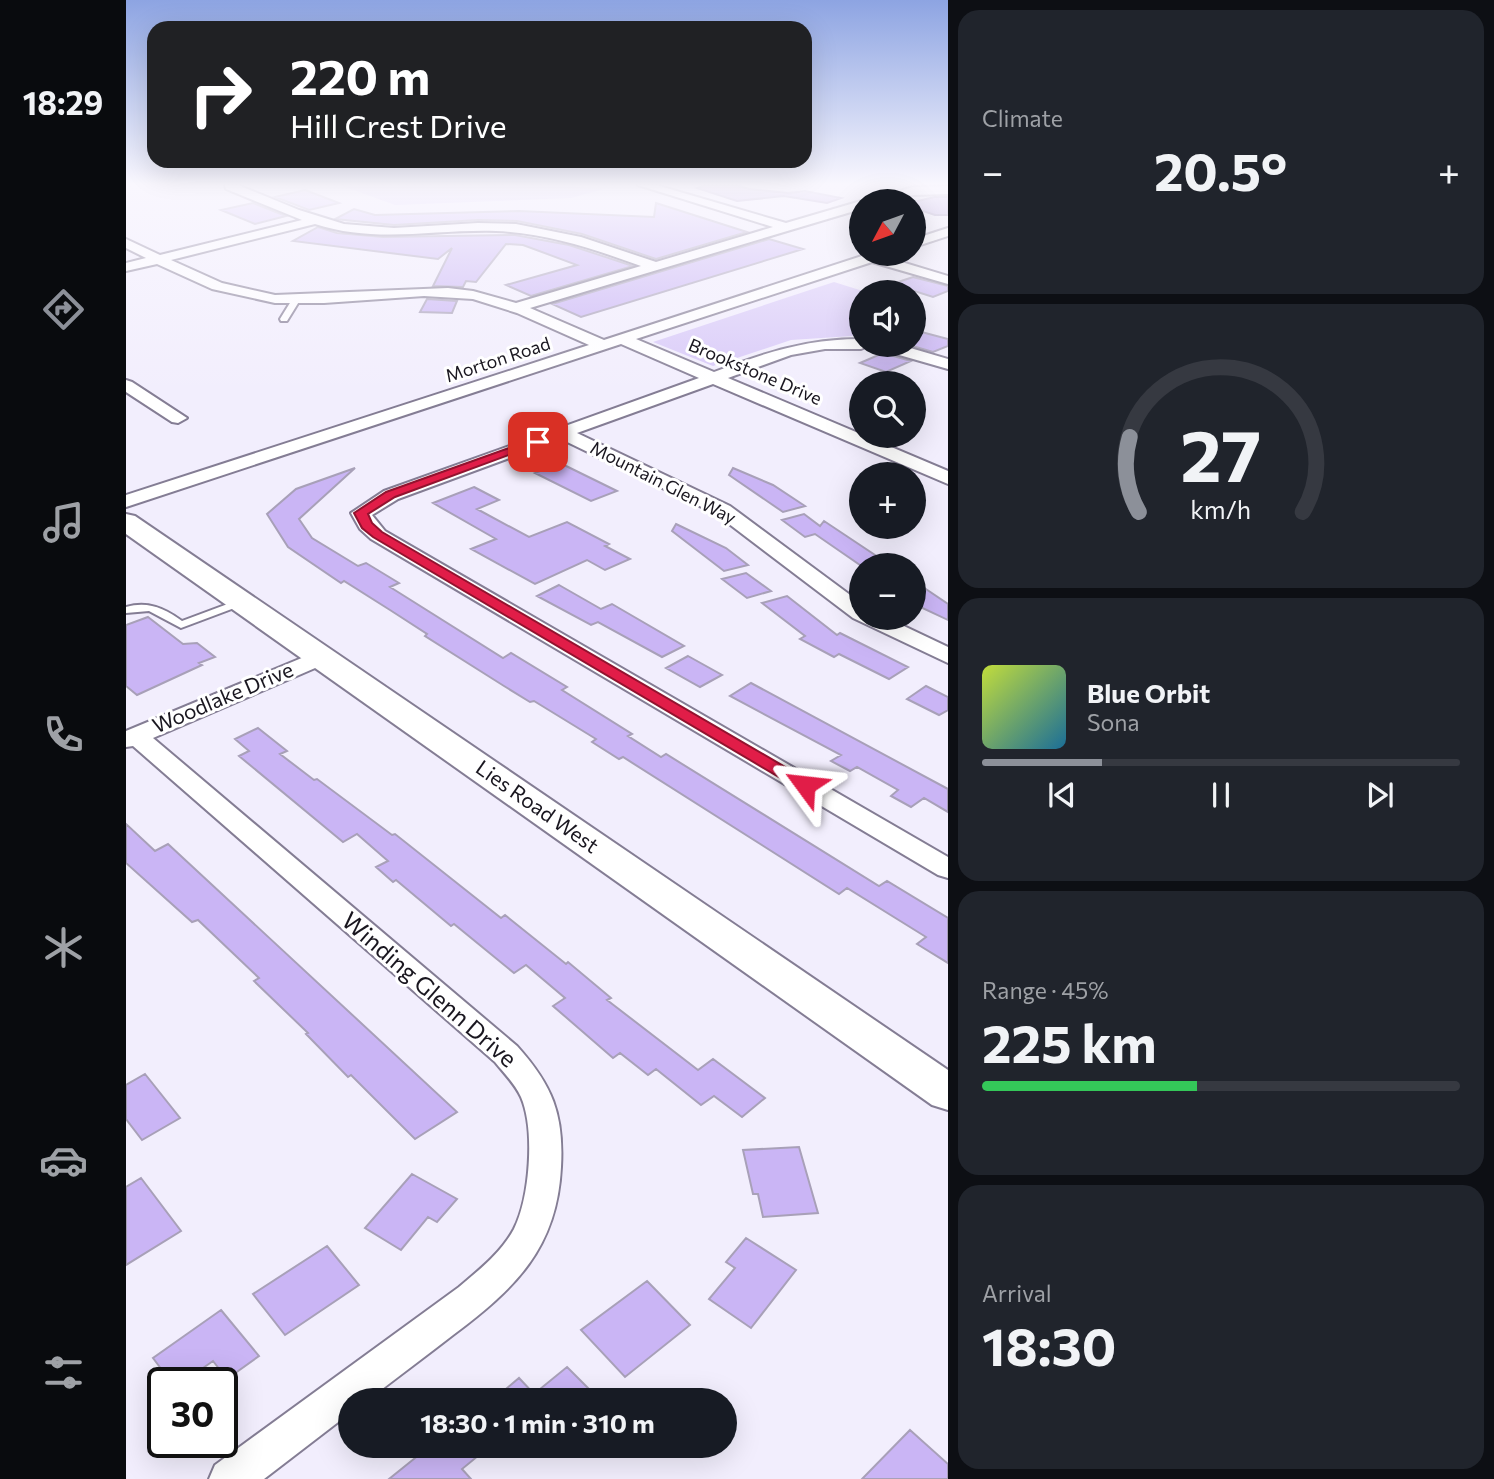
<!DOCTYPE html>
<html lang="en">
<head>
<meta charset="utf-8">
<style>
	:root { --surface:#171b24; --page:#20242c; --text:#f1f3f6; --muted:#9ea1a6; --line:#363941; --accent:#8c9099 }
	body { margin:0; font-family:Commissioner,sans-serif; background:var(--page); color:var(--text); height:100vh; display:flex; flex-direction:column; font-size:26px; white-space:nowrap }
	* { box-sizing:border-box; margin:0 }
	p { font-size:23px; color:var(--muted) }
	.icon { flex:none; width:38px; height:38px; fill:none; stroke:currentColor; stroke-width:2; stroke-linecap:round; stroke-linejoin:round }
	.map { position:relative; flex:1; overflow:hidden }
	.panel { display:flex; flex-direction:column; gap:10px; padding:10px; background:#0d0f14; width:546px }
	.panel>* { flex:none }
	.hud { position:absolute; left:21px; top:21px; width:665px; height:147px; border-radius:21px; box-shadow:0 7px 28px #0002; background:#202124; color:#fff; overflow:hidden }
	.needle { width:46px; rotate:229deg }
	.fabs { position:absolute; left:723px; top:189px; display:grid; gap:14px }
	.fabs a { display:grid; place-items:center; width:77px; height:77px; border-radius:50%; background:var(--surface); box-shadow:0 7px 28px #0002; font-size:35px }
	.speed { position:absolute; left:21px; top:1367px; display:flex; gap:14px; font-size:35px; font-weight:700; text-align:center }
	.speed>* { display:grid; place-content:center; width:91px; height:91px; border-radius:50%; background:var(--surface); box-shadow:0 7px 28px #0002; line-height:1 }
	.speed .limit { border:4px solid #111; border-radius:10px; background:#fff; color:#111 }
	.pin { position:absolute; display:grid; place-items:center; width:60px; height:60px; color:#fff; margin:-30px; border-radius:14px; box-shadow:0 4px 10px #0006 }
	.me { position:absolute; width:77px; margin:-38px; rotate:300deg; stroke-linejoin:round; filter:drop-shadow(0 0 5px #0008) }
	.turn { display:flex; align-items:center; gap:24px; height:147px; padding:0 28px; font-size:32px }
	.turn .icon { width:91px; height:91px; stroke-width:2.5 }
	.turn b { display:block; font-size:49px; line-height:60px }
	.big { font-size:52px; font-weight:700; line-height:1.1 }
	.panel .card { flex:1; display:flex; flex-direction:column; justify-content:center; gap:10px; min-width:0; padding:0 24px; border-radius:21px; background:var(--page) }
	.panel .dial { align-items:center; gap:0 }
	.dial svg { height:182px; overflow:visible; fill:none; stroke:var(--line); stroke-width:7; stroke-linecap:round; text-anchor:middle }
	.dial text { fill:var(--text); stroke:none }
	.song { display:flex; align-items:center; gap:21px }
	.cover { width:84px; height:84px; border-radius:10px; background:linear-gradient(135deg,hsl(70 70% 55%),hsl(200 70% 35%)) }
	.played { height:7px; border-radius:4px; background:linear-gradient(90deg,var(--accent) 25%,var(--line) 25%) }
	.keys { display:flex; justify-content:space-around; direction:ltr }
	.heat { display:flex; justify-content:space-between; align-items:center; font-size:38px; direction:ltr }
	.charge { height:10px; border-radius:5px; background:linear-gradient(90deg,#34c759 45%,var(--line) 0) }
	.trip { position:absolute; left:212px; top:1388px; width:399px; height:70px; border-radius:35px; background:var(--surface); box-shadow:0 7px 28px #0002; font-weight:700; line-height:70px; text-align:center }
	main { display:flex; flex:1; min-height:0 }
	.menu { display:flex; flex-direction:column; width:126px; justify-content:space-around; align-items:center; background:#090b0e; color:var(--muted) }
	.menu .icon { width:49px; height:49px }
	.menu .current { color:var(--accent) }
	.menu b { font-size:32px; color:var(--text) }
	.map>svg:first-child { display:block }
</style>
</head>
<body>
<main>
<nav class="menu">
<b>18:29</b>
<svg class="icon current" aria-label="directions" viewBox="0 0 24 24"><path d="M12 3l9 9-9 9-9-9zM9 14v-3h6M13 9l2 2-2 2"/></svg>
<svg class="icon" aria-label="music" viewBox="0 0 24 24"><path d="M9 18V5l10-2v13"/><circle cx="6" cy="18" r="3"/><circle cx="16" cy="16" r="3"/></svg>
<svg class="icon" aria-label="phone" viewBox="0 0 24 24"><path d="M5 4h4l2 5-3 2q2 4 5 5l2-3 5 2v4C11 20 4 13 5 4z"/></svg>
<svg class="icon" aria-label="climate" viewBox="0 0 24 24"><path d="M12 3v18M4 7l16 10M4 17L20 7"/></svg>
<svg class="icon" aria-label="car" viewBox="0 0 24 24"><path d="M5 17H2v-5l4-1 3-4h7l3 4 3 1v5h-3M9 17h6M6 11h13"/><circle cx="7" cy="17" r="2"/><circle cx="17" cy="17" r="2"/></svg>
<svg class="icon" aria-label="filters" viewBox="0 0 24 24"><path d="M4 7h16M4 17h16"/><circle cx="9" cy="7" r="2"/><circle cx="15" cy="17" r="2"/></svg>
</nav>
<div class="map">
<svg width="822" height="1479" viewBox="0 0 822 1479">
	<rect width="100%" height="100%" fill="#f2eefd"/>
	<path fill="#d8c9f8" d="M214,185H422L478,189L445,198L269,205Z
		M708,282L740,292H735V333L726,336L665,340L587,366L527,342Z"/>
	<path fill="#a68bd8" stroke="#7c68a0" stroke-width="2" d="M580,185H610L623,189L662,193L679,191L715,198L701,203L658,196L611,201L571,188Z
		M808,197H822V215H809L788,208V202Z"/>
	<path fill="#cab5f5" stroke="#a8a0b8" stroke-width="2" d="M179,190L213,203L183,210L149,197Z
		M127,203L160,216L129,224L95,210Z
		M530,203L621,232L530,259L456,234L391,221L352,220L268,225L209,219L228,209L249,215L393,211L528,217Z
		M192,227L211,233L257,237L389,235L443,245L507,266L405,296L380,285L451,265L397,245L380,244L350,282L340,281L337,287L307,286L326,248L312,259L167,241Z
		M643,239L677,249L455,317L426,304Z
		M787,277L822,286V291L807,297L766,284Z
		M301,299L331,301L326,313L294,312Z
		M788,330L822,339V346L807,352L783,345H788Z
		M757,353L785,361L760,372L734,363Z
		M434,463L491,491L465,501L409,473Z
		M229,468L173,519L186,538L232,566L240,563L273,583L264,587L377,658L385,653L441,687L436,690L506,734L502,736L535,757L540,754L753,886L761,881L822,918V963L791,944L800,937L721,888L713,894L497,757L493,759L466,742L470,739L408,701L404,702L378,686L299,636L301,634L264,610L218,581L215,583L162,547L141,514L170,489Z
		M607,468L647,485L679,506L657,512L603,475Z
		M348,487L373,500L351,509L403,537L441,522L483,544L479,546L504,559L479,570L461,560L409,584L345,549L370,539L307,503Z
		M678,514L694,526L698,521L764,565H734L689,534L679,537L656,520Z
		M550,524L600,548L622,565L598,571L546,531Z
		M620,573L645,591L621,598L596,579Z
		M788,581L822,604V620L788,604Z
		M433,585L475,609L486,604L558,646L536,657L472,622L465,625L411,596Z
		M661,596L711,635L714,633L782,667L763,679L713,654L708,657L674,639L679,636L636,603Z
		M22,617L57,644L71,643L89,657L73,663L76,665L11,695L0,686V625Z
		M562,656L596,675L574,687L540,668Z
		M625,683L822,789V812L798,798L785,807L765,796L772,790L731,767L724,771L705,761L715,755L604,696Z
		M800,686L822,697V710L813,715L781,699Z
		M132,728L161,751L154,754L188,780L191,779L266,835L269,834L375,918L379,915L440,964L442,962L485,998L481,1000L572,1070L587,1059L639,1098L616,1117L588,1096L575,1105L530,1069L522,1075L494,1053L487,1058L427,1006L439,998L400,965L388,973L328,924L325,926L270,880L267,882L250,867L262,861L231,834L217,842L113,756L123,751L109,739Z
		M0,824L29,851L42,844L331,1112L289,1139L225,1075L222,1077L180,1034L182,1033L128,981L133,978L72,920L66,922L0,863Z
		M19,1074L54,1118L16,1140L0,1119V1085Z
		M673,1147L692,1213L637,1217L632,1194H627L617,1150Z
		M286,1174L331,1199L311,1222L302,1217L275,1250L239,1228Z
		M15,1178L55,1231L0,1265V1187Z
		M620,1238L670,1270L625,1328L583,1299L609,1268L600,1262Z
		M201,1246L233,1285L159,1335L127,1294Z
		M521,1281L564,1325L499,1377L455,1330Z
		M95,1310L133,1356L101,1379L87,1361L57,1382H45L27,1358Z
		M441,1367L474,1400H367L393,1378L408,1394Z
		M784,1430L822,1464V1479H736Z
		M304,1446H364L336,1469L345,1479H263Z"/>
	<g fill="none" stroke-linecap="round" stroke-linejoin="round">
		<defs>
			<path id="lane" d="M167,298L174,300L161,321H155L154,319Z
				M115,599L119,600L120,602L119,604L55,628L23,611L0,613V607C22,601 38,608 56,621Z"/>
			<path id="street" d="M99,185H112L173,210L218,224L268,228L352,223L390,224L455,237L530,262L647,227L512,185H530L660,223L735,201V209L404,308L478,340L742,254H762L759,257L822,276V284L746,262L510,339L588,372C639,353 679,339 735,339V345H774L822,359V369L742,346L735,349H699L665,355L602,378L822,471V484L587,384L451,433L604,506L735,603V618H761L822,647V663L727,618L590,514L435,439L272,499L246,515L259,531L822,857V878L812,875L245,539L234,529L225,513L258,491L573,378L495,344L0,507V495L463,345L391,313L347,299L298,296L198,303H149L86,289L31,264L0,271V263L20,258L0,248V239L34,255L176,220L100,189ZM189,224C250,244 308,229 370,231C421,233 468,249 515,266L390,303L347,291L322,288L149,295L96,283L45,260Z
				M822,186V194L787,195L760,201H740L787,187Z
				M822,228V236L788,247V239Z
				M0,380L6,382L61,418L52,423L46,422L0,392Z
				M195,650L203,652L206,657L203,662L27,738L391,1046C426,1085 438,1114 435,1167C431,1249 389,1288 327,1335C299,1357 270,1378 242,1400H224V1413L138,1479H83L89,1465L333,1287C353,1270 375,1253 388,1229C404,1197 409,1129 395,1097C389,1084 378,1073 369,1062L7,746L0,747V731Z"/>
			<path id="secondary" d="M0,514L9,516L822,1070V1110L806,1105L0,534Z"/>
		</defs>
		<use href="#lane" stroke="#847d94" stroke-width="4"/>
		<use href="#street" stroke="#847d94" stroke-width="4"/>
		<use href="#secondary" stroke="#847d94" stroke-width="4"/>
		<use href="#lane" fill="#fff" fill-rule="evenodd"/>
		<use href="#street" fill="#fff" fill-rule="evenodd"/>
		<use href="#secondary" fill="#fff" fill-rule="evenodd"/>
	</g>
	<linearGradient id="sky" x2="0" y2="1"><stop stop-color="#8da4e2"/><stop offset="0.47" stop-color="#f9f7fe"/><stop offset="1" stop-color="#f9f7fe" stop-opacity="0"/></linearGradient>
	<rect width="822" height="392" fill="url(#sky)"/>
	<path fill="#e11d48" stroke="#92132f" stroke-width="2" d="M408,439L418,442L269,497L242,514L246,523L256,532L685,782L688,785L685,789H673L247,537L236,528L228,513L260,492Z"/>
	<g text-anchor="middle" stroke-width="6" stroke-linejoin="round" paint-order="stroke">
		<g font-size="18" fill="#19161f" stroke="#fff">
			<text transform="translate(372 360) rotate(-18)" y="6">Morton Road</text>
			<text transform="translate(629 372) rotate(23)" y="6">Brookstone Drive</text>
			<text transform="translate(537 483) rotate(27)" y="6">Mountain Glen Way</text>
		</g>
		<g font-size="21" fill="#19161f" stroke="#fff">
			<text transform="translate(97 698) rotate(-23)" y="7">Woodlake Drive</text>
			<text transform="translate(411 807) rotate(35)" y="7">Lies Road West</text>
		</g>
		<g font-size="24" fill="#19161f" stroke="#fff">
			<text transform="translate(303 990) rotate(41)" y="8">Winding Glenn Drive</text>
		</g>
	</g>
</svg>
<div class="fabs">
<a><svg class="needle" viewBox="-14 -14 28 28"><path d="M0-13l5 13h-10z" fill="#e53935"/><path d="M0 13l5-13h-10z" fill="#9ea1a6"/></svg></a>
<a><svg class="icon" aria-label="sound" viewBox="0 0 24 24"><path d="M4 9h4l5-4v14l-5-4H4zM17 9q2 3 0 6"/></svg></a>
<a><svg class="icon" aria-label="search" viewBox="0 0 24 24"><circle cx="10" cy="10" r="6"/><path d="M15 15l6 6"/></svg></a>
<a>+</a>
<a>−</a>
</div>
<div class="speed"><div class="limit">30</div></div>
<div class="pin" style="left:412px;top:442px;background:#d93025"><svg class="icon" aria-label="arrive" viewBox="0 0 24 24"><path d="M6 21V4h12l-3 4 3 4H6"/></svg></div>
<svg class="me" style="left:679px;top:785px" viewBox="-20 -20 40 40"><path d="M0-17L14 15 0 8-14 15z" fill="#e11d48" stroke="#fff" stroke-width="4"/></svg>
<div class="trip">18:30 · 1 min · 310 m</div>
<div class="hud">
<div class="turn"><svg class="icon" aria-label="right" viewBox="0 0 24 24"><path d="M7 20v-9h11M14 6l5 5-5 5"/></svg><div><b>220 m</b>Hill Crest Drive</div></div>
</div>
</div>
<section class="panel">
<div class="card"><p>Climate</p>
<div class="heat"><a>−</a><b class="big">20.5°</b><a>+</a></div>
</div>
<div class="card dial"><svg viewBox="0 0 100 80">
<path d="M14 69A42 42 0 1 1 86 69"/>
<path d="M14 69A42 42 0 0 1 10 36" stroke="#8c9099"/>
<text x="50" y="56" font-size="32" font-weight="700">27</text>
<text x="50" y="72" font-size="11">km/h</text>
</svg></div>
<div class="card">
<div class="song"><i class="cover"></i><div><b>Blue Orbit</b><p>Sona</p></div></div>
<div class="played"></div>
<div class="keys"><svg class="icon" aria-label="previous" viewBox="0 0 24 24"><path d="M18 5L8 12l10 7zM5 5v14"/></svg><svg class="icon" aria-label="pause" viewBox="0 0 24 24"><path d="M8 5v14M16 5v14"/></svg><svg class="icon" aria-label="next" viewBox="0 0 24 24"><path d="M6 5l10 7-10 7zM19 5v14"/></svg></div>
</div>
<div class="card"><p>Range · 45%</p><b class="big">225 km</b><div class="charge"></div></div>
<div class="card"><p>Arrival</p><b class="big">18:30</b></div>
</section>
</main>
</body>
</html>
